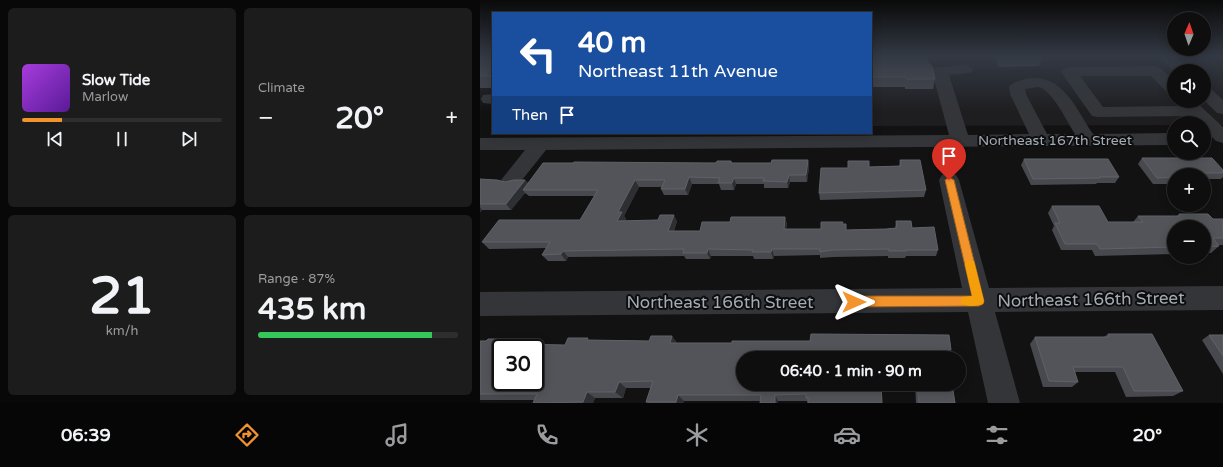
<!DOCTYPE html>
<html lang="en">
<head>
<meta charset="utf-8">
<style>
	:root { --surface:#0e0e0e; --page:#1c1c1c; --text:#f1f3f6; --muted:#9b9c9e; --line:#2e2e2e; --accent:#f2932c }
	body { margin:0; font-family:"Varela Round",sans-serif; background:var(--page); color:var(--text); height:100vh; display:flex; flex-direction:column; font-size:15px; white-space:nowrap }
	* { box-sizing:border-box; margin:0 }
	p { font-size:13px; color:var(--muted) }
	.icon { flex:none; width:22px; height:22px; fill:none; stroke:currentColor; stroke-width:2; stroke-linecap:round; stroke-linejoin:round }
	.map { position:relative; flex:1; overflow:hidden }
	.details { display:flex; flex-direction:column; gap:8px; padding:8px; background:#080808; width:480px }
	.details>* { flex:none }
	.top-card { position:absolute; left:12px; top:12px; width:380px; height:122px; border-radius:0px; box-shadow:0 2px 10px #0003,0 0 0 1px var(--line); background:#1a4fa0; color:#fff; overflow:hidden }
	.needle { width:26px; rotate:2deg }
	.fabs { position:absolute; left:687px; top:12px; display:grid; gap:8px }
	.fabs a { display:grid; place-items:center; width:44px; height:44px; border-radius:50%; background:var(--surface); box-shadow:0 2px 10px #0003,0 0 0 1px var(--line); font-size:20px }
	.speed { position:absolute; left:12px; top:339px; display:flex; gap:8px; font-size:20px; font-weight:700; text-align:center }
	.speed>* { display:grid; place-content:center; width:52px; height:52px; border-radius:50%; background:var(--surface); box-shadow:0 2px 10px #0003,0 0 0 1px var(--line); line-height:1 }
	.speed .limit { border:2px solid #111; border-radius:6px; background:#fff; color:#111 }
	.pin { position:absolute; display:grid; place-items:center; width:34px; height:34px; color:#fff; margin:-41px -17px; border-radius:50% 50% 50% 0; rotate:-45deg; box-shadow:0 0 4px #0007 }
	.pin .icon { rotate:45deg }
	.me { position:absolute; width:44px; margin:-22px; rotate:90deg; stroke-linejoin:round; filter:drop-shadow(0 0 3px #0008) }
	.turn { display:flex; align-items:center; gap:14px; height:84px; padding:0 20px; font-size:18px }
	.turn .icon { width:52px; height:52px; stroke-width:2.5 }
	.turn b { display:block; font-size:28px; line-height:34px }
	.then { display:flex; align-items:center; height:38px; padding:0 20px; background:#0003; gap:8px; font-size:15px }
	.big { font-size:30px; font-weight:700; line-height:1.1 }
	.details .card { flex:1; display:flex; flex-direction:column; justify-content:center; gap:6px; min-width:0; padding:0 14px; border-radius:6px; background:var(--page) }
	.details .dial { align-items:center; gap:0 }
	.dial b { font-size:52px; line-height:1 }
	.song { display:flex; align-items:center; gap:12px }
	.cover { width:48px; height:48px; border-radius:6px; background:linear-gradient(135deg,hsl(280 70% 55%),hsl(270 70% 35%)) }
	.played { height:4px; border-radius:2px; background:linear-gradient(90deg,var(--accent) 20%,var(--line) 20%) }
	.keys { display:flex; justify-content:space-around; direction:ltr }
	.heat { display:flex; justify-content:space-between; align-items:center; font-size:22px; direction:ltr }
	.charge { height:6px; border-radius:3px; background:linear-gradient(90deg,#34c759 87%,var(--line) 0) }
	.details .tiles { flex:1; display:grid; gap:8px; grid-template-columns:repeat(2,1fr) }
	.trip { position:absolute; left:256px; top:351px; width:230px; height:40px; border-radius:20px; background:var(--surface); box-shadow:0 2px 10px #0003,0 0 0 1px var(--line); font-weight:700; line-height:40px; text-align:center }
	.menu { display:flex; height:64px; justify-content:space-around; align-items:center; background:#060606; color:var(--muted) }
	.menu .icon { width:28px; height:28px }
	.menu .selected { color:var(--accent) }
	.menu b { font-size:18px; color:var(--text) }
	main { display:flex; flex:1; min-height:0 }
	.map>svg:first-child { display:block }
</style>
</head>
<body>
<main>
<section class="details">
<div class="tiles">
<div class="card">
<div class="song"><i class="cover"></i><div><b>Slow Tide</b><p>Marlow</p></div></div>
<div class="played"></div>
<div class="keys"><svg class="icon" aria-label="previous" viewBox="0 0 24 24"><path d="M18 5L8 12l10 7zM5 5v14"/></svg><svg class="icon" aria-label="pause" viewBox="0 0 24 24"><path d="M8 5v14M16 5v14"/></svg><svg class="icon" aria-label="next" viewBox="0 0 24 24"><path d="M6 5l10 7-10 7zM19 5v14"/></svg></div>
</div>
<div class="card"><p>Climate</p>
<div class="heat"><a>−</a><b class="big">20°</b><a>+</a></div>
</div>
<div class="card dial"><b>21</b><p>km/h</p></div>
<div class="card"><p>Range · 87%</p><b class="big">435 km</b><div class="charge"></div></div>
</div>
</section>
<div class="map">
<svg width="743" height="403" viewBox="0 0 743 403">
	<rect width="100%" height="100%" fill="#121213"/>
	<path fill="#1e1e20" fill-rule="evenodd" d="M391,56H743V125L694,123V125L391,126ZM694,71H724V101H694Z"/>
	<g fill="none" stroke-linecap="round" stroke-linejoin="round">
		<path fill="#333538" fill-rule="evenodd" d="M679,56H695L710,71L694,72Z
			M485,65L490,67L493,70L490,73L469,75L488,135L549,134L530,94L529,87C533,82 539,81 545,79C582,71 596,109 613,134L694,133V145L66,150L38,185L31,187L24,185L21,180L45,150H0V138L469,135L453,75L449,74L446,71L449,68ZM558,87C572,89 587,122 595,134H567L546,94L545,89Z
			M675,66L680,68L694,81V95L688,93L671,76H600L623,107L700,106L697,101H715L743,127V143L736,141L724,129V123H718L711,116L618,117L612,116L581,72L584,69L589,67Z
			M724,86L730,88L743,100V114L737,113L724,100Z
			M13,94V104L3,103L1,99L3,95Z
			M469,173L476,175L479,180L509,288L743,286V310L515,312L540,403H508L488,312L0,316V292L482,288L459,180L462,175Z"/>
	</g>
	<path fill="#48494e" d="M0,56H13V88H0Z
		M391,56L448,63L455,79L453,89H425V87H391Z
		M514,56H560L562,58L559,66L519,67Z
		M662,158L743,170V177L741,179H724V175H694V184H673L658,164Z
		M544,159L639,177L635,183H617L616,184L551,185L541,165Z
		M328,160L329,167L327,182H310L308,188H284V184H256L254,190H241L239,184H212L208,195H184L181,189L182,187H159L144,216L146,219L145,221H197L194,231H220L250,222L305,217L307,224L306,229H341L362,224L366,230L406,229L415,228L416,221L432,228L458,250L456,256H426L425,258H408V256L353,257L340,258V255L294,256L293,259H274L273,256H231L230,259H206L204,256L88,257L86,261H68L62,255L66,248L9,249L2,242L100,220L114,196H49L45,193L31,210H2L0,212V179L25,182L45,180L48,183L251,161L252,163H291Z
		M420,160L446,190L444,197L340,200L339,193L389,167L419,166Z
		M572,206L628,222H653L658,216H697L699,214L733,219H743V245H738L739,246L731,253H724V227H694V254L615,256L612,250H581L572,230L574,226L568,213Z
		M628,334L703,391L693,396L646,397L635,372H595L598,382L592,387H563L550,344L555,337H624Z
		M729,335H743V374L722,340Z
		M192,336L197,343L471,350L469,355L263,384H472L475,403H436L435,385H402V403H328L327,401H204L203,403H168L166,402L171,388H146L143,398H115L113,403H53L54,400H0V341L40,339L48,345H85L111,340L169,341Z"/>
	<path fill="#2e2f32" d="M449,57L448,67L446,61Z
		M328,160L329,167L327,182L326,175Z
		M309,175L310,182L308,188L307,182Z
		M209,177L212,184L208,195L205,189Z
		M254,178L256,184L254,190L252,183Z
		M45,180L50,186L43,190L45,193L31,210L26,204Z
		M155,180L159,187L144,216L146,219L141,228L137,221L138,212Z
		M0,207L2,210L0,212Z
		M194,215L197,221L192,237L188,231Z
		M305,217L307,224L305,235L304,229Z
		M228,249L231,256L230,259L227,253Z
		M292,249L294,256L293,259L291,252Z
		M83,251L88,257L86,261L81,254Z
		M192,336L197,343H190Z
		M40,339L50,346L37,344Z
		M139,382L146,388L143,398L135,392Z
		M107,392L115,398L113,403H104L103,402Z
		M198,395L204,401L203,403H197L196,402Z
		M295,395L298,401V403H295Z"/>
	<path fill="#525459" stroke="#5e6267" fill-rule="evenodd" d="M0,56H13V76H0Z
		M391,56H449V57L446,61L452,66L455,79H426V77H391Z
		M520,56H560L562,58H521Z
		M662,158H732L743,170V173H717L718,175H694V177L677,178Z
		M544,159H628L639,177H619L620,178L553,179Z
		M292,160H328L326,175H309L307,182L283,181L284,178H254L252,183H238L240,178L209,177L205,189H181L185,180H155L138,212H142L137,221L178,220L180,215H194L188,231H220L222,222H250L251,217H305L304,229H341V222H363L362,224H366V230L406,229L417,228L416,221H431L432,228L454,227L458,250H426V251H409V249L352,250L340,252V249H292L291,252H272L273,250L228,249L227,253H203L204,249L83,251L81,254L62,255L70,242H2L19,220H100L118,190H43L63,163H93L94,162L236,163L237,161H251V163H291Z
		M420,160H440L446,190L339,193L341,168H368V161H389V167L421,166Z
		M0,179L17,180L25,182L34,180H45L26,204H0Z
		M572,206H619L628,222H663L658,216H700L699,214H728L733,219H743V238H733L739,246L724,247V227H694V247L620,249L617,244H585L575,223H580Z
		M331,334L469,335L471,350H469V358H263V384H401L402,403H328V398H326V394L295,395V403H280L281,395H198L196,402H166L173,381L139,382L135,392H107L103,402L53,403L57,394H0V341H6L8,339H40L37,344L85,345L88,338H108L107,340L169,341L171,336H192L190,343H252V341H330ZM21,348H55V382H21Z
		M628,334H672L703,391H654L643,367H593L598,382L569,381L555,337H629Z
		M729,335H743V356Z
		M437,384H472L475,403H439Z"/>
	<linearGradient id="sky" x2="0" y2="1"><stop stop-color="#0a0a0a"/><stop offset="0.5" stop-color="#333944"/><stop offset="1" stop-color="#333944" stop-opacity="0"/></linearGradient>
	<rect width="743" height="112" fill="url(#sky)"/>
	<path fill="#f2932c" stroke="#9d601d" d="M469,177L474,180L504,301L503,304L499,306L374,307L370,305L369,302L370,298L374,296H492L465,180Z"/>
	<path fill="#f59e0b" d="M490,260L494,261L504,301L503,304C497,306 489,307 482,304L481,301L482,297L492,296L485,265L486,261Z"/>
	<g text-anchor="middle" stroke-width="4" stroke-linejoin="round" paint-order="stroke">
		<g font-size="14" fill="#a3abb4" stroke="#0d0d0e">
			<text x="575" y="145">Northeast 167th Street</text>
		</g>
		<g font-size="17" fill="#a3abb4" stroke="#0d0d0e">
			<text transform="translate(611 299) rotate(-1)" y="6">Northeast 166th Street</text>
			<text x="240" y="308">Northeast 166th Street</text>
		</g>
	</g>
</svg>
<div class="fabs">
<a><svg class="needle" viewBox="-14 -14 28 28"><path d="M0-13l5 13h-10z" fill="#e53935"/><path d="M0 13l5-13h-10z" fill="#9b9c9e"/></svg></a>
<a><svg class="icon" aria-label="sound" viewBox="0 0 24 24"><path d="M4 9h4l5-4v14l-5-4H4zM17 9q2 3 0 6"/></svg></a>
<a><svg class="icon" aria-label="search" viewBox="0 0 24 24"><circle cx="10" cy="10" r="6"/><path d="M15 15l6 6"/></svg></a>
<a>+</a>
<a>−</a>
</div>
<div class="speed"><div class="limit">30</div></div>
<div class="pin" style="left:469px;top:180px;background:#d93025"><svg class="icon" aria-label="arrive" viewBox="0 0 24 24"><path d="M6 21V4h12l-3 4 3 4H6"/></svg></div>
<svg class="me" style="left:374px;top:302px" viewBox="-20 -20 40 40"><path d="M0-17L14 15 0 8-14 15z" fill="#f2932c" stroke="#fff" stroke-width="4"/></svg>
<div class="trip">06:40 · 1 min · 90 m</div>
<div class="top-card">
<div class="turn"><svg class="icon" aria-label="left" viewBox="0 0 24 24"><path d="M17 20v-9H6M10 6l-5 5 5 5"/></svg><div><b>40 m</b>Northeast 11th Avenue</div></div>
<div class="then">Then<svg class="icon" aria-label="arrive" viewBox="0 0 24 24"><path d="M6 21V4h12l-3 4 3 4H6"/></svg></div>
</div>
</div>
</main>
<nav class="menu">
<b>06:39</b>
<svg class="icon selected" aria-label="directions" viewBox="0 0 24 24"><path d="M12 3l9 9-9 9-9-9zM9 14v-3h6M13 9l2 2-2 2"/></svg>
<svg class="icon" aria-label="music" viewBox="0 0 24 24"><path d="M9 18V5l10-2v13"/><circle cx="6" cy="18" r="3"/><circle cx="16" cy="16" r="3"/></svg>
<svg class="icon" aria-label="phone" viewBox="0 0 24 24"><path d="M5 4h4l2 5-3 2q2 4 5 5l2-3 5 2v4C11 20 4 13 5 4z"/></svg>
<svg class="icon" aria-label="climate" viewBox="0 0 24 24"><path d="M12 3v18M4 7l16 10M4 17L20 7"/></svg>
<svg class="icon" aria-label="car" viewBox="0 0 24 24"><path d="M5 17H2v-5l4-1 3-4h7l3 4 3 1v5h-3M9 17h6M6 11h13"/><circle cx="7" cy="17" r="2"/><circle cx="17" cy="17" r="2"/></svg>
<svg class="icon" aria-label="filters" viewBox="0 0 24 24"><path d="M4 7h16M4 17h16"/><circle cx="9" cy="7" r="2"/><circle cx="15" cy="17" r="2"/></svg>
<b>20°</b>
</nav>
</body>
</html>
